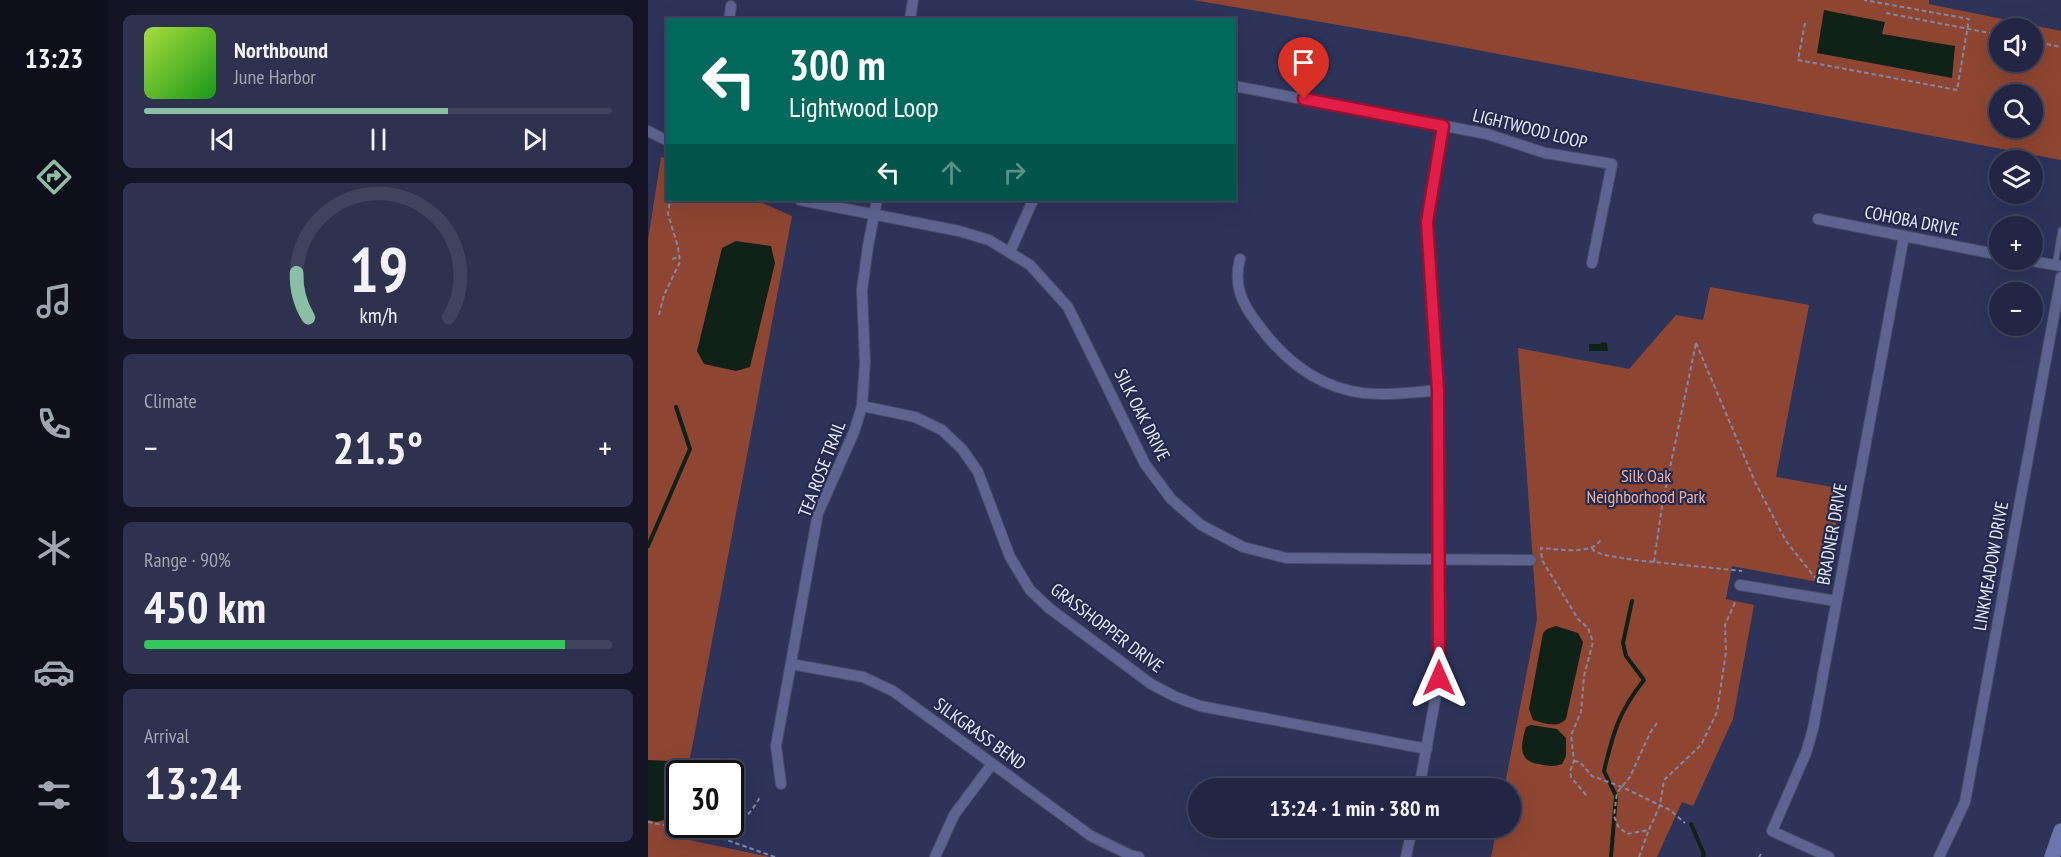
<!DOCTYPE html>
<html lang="en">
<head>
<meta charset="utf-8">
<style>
	:root { --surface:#222644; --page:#2e324f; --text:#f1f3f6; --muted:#a2a5b2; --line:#3f435d; --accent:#8abfa5 }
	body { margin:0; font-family:"PT Sans Narrow",sans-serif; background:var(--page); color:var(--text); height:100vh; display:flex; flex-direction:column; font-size:22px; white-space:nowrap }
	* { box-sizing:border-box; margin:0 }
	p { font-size:20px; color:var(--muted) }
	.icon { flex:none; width:33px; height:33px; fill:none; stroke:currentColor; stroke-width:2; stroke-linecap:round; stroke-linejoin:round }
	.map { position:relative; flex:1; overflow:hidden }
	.sheet { display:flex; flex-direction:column; gap:15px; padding:15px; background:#131525; width:540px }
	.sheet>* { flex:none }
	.top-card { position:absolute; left:18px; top:18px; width:570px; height:183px; border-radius:0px; box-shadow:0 6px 24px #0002,0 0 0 2px var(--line); background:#00695c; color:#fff; overflow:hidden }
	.tools { position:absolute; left:1341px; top:18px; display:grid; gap:12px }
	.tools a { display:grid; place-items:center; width:54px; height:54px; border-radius:50%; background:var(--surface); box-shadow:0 6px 24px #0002,0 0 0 2px var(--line); font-size:30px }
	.speed { position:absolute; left:18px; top:760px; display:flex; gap:12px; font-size:30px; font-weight:700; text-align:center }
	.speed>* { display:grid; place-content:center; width:78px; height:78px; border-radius:50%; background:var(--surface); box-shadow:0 6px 24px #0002,0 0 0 2px var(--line); line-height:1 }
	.speed .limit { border:3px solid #111; border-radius:9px; background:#fff; color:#111 }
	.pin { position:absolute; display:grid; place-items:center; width:51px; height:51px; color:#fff; margin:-62px -26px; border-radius:50% 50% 50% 0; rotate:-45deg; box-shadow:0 0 6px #0007 }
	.pin .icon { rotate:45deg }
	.me { position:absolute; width:66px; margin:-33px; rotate:0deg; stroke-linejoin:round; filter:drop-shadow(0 0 4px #0008) }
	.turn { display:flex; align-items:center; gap:21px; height:126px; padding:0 24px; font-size:27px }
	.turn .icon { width:78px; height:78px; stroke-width:2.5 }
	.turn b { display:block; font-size:42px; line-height:51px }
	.lanes { display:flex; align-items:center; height:57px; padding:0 24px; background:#0003; justify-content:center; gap:30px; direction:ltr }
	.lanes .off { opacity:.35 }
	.big { font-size:45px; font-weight:700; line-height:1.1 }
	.sheet .widget { flex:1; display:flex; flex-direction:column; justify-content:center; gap:9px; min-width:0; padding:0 21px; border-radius:9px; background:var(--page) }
	.sheet .dial { align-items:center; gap:0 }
	.dial svg { height:156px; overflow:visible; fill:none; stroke:var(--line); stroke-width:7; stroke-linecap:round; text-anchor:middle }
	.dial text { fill:var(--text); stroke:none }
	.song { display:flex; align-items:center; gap:18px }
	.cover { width:72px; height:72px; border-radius:9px; background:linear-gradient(135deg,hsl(80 70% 55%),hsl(120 70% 35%)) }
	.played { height:6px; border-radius:3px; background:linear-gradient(90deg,var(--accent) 65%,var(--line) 65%) }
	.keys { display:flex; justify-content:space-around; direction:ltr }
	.heat { display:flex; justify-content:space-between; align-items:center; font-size:33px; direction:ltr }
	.charge { height:9px; border-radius:4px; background:linear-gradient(90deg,#34c759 90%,var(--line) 0) }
	.trip { position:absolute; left:540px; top:778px; width:333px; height:60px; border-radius:30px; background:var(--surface); box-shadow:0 6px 24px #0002,0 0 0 2px var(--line); font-weight:700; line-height:60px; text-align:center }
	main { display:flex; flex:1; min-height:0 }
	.menu { display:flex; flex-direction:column; width:108px; justify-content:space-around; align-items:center; background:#0e0f1b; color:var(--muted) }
	.menu .icon { width:42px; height:42px }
	.menu .active { color:var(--accent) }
	.menu b { font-size:27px; color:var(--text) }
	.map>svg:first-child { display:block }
</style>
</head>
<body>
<main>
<nav class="menu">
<b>13:23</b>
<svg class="icon active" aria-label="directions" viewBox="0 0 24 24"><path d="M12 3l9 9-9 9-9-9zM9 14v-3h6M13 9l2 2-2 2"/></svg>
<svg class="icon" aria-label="music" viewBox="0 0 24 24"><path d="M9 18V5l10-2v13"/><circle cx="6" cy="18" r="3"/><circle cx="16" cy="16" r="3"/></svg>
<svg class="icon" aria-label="phone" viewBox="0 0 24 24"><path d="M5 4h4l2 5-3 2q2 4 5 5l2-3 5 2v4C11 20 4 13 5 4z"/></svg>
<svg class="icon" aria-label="climate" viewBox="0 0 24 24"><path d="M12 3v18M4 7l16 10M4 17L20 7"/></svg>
<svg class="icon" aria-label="car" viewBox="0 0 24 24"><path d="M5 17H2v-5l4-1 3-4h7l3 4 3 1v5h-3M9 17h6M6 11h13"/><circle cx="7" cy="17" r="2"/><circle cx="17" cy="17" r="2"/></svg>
<svg class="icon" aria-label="filters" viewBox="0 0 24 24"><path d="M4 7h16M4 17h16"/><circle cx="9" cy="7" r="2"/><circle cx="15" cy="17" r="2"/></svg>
</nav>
<section class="sheet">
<div class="widget">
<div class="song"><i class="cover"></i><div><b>Northbound</b><p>June Harbor</p></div></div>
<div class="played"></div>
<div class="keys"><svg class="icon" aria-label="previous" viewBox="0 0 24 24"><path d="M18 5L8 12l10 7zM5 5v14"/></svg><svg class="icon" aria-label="pause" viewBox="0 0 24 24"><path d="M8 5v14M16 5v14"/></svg><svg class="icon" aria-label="next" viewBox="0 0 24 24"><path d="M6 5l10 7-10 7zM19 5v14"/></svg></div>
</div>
<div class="widget dial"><svg viewBox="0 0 100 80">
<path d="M14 69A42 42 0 1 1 86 69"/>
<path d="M14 69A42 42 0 0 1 8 46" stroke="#8abfa5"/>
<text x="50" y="56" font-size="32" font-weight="700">19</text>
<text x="50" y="72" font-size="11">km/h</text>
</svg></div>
<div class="widget"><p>Climate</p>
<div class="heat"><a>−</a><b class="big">21.5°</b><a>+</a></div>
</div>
<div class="widget"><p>Range · 90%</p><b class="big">450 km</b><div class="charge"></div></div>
<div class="widget"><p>Arrival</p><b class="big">13:24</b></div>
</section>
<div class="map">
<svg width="1413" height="857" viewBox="0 0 1413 857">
	<rect width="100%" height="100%" fill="#2e335a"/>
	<path fill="#8e4632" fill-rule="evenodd" d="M545,0H1281V4L1413,31V160L760,37ZM1352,28H1384V62H1352ZM1352,94H1384V128H1352Z
		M13,157L19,159L20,200H108L144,216L39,774H32L31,813L27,837L122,857H0V240Z
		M1062,287L1161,305L1128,477L1195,489L1177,577L1170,582L1084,566L1078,599L1106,605L1085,719L1045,806L1034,802L1009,857H843L849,828H862V789H856L889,620L870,348L981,369L1028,315L1055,320Z"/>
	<path fill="#102217" d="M1176,10L1237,22L1234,34L1307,46L1304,78L1169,53Z
		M88,241L123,246L127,263L102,367L88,371L56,364L49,351L74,248Z
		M955,342L959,343L960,351H941V344H952Z
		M908,626L930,633L935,642L918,719C909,729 897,723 885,720L881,709L895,633L899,629Z
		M883,725L909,729L918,738V756L914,764C906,767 899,766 891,764C869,761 873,744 878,727Z
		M0,760L25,761L33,773L26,817L9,822L0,820Z"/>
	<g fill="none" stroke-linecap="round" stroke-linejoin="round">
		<path stroke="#102217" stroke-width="4" d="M0,546L42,449L28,407
			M1043,824L1056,854L1055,857
			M963,857L968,796L956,771C965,733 971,711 996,680L978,656L975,643L984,601"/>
		<defs>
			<path id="service" d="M1407,265L1413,230"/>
			<path id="minor" d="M81,20L83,6
				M262,20L265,0
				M586,86L839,134L897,153L964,164L944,263
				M0,131L20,141
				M152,200L311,231L341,240L382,265L420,307L497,464L523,499L553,525L595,547L638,558L883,560
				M1170,219L1352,255
				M362,252L385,200
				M592,259C585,284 594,304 609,323C640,366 680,395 735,394C754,394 772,392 791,390
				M1378,260L1413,266
				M214,406L267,417L294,430L314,449L330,472L362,557L382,590L401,608L503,684L528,697L552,706L779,749
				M1092,585L1188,601
				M143,664L215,677L245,691L443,836L482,855L491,857
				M133,784L128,746L170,513L206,432L214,406L217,362L214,290L220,246L229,200
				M771,789L791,678V390L779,222L795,126
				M287,857L306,815L344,764
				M758,857L764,828
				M1181,857L1124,831L1158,753L1165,729L1256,236
				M1291,857L1317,802L1413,277"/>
			<path id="secondary" d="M1404,857L1413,831"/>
		</defs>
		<use href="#service" stroke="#494c6c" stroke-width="7"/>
		<use href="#minor" stroke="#494c6c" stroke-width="12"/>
		<use href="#secondary" stroke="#494c6c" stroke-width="16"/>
		<path stroke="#8287a5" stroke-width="2" stroke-dasharray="4.5 3" stroke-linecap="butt" d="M1238,13L1352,35
			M1157,23L1150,60L1309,90L1321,19L1216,0
			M1384,41L1413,47
			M24,259L31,257
			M11,315L16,295L32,262L30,247L20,214L22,200
			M1048,343L1108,484L1138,541L1173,585
			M944,548L946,551L956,555L987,560L1094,571
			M1006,562L1014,506L1048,343
			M1009,723L1002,733L982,777L969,793L966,816L970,826L979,834L1001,830L1012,805L1016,780L1053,745L1069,712L1078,652L1077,625L1088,600
			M926,761L932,762L944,776L974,787L1022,810L1037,823
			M938,795L923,777L922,771L926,761L923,735L933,712L936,676L945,642L940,628L930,619L894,560L893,548C909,549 945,556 953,539
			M0,822C32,828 67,840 96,818C103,813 108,803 113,796
			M59,833L127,857
			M991,857L1000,832
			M1111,857L1113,854"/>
		<use href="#service" stroke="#5d648f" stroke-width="5"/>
		<use href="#minor" stroke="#5d648f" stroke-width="10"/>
		<use href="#secondary" stroke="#6d76ac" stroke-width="15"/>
	</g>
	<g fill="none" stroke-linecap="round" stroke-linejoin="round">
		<defs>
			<path id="route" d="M656,99L795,126L779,222L790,390L791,678"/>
		</defs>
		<use href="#route" stroke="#92132f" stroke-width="15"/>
		<use href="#route" stroke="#e11d48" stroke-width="10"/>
	</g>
	<g text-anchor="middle" stroke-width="4.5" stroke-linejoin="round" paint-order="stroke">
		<g font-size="18" fill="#e6ebfe" stroke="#24294e">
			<text transform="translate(882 129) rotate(14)" y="6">LIGHTWOOD LOOP</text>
			<text transform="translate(1264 221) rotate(11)" y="6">COHOBA DRIVE</text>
			<text transform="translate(494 415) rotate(63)" y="6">SILK OAK DRIVE</text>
			<text transform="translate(174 469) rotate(-69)" y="6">TEA ROSE TRAIL</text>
			<text transform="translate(1184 534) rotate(-80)" y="6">BRADNER DRIVE</text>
			<text transform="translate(1343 566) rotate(-80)" y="6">LINKMEADOW DRIVE</text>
			<text transform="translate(459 628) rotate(37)" y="6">GRASSHOPPER DRIVE</text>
			<text transform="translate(332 734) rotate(36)" y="6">SILKGRASS BEND</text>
		</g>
		<g font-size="18" fill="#edb09f" stroke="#24294e">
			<text x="998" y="482">Silk Oak<tspan x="998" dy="21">Neighborhood Park</tspan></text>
		</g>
	</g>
</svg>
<div class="tools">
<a><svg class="icon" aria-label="sound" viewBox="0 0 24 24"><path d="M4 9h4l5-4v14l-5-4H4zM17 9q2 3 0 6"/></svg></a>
<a><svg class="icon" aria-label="search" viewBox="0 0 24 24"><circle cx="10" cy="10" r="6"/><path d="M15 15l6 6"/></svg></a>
<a><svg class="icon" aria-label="layers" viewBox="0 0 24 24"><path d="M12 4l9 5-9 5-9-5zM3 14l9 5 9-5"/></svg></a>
<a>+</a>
<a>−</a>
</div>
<div class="speed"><div class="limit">30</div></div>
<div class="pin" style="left:656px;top:99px;background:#d93025"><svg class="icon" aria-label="arrive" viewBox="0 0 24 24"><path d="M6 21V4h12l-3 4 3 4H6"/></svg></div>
<svg class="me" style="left:791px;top:678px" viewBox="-20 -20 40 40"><path d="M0-17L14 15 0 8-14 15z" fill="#e11d48" stroke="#fff" stroke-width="4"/></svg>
<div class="trip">13:24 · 1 min · 380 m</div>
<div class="top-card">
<div class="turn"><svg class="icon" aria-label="left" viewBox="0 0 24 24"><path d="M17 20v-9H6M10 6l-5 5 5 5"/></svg><div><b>300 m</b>Lightwood Loop</div></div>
<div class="lanes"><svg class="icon" aria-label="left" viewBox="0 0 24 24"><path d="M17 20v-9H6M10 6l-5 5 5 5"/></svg><svg class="icon off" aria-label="ahead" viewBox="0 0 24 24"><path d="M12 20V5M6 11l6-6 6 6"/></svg><svg class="icon off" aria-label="right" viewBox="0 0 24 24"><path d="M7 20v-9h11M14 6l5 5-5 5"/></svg></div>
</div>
</div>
</main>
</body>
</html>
